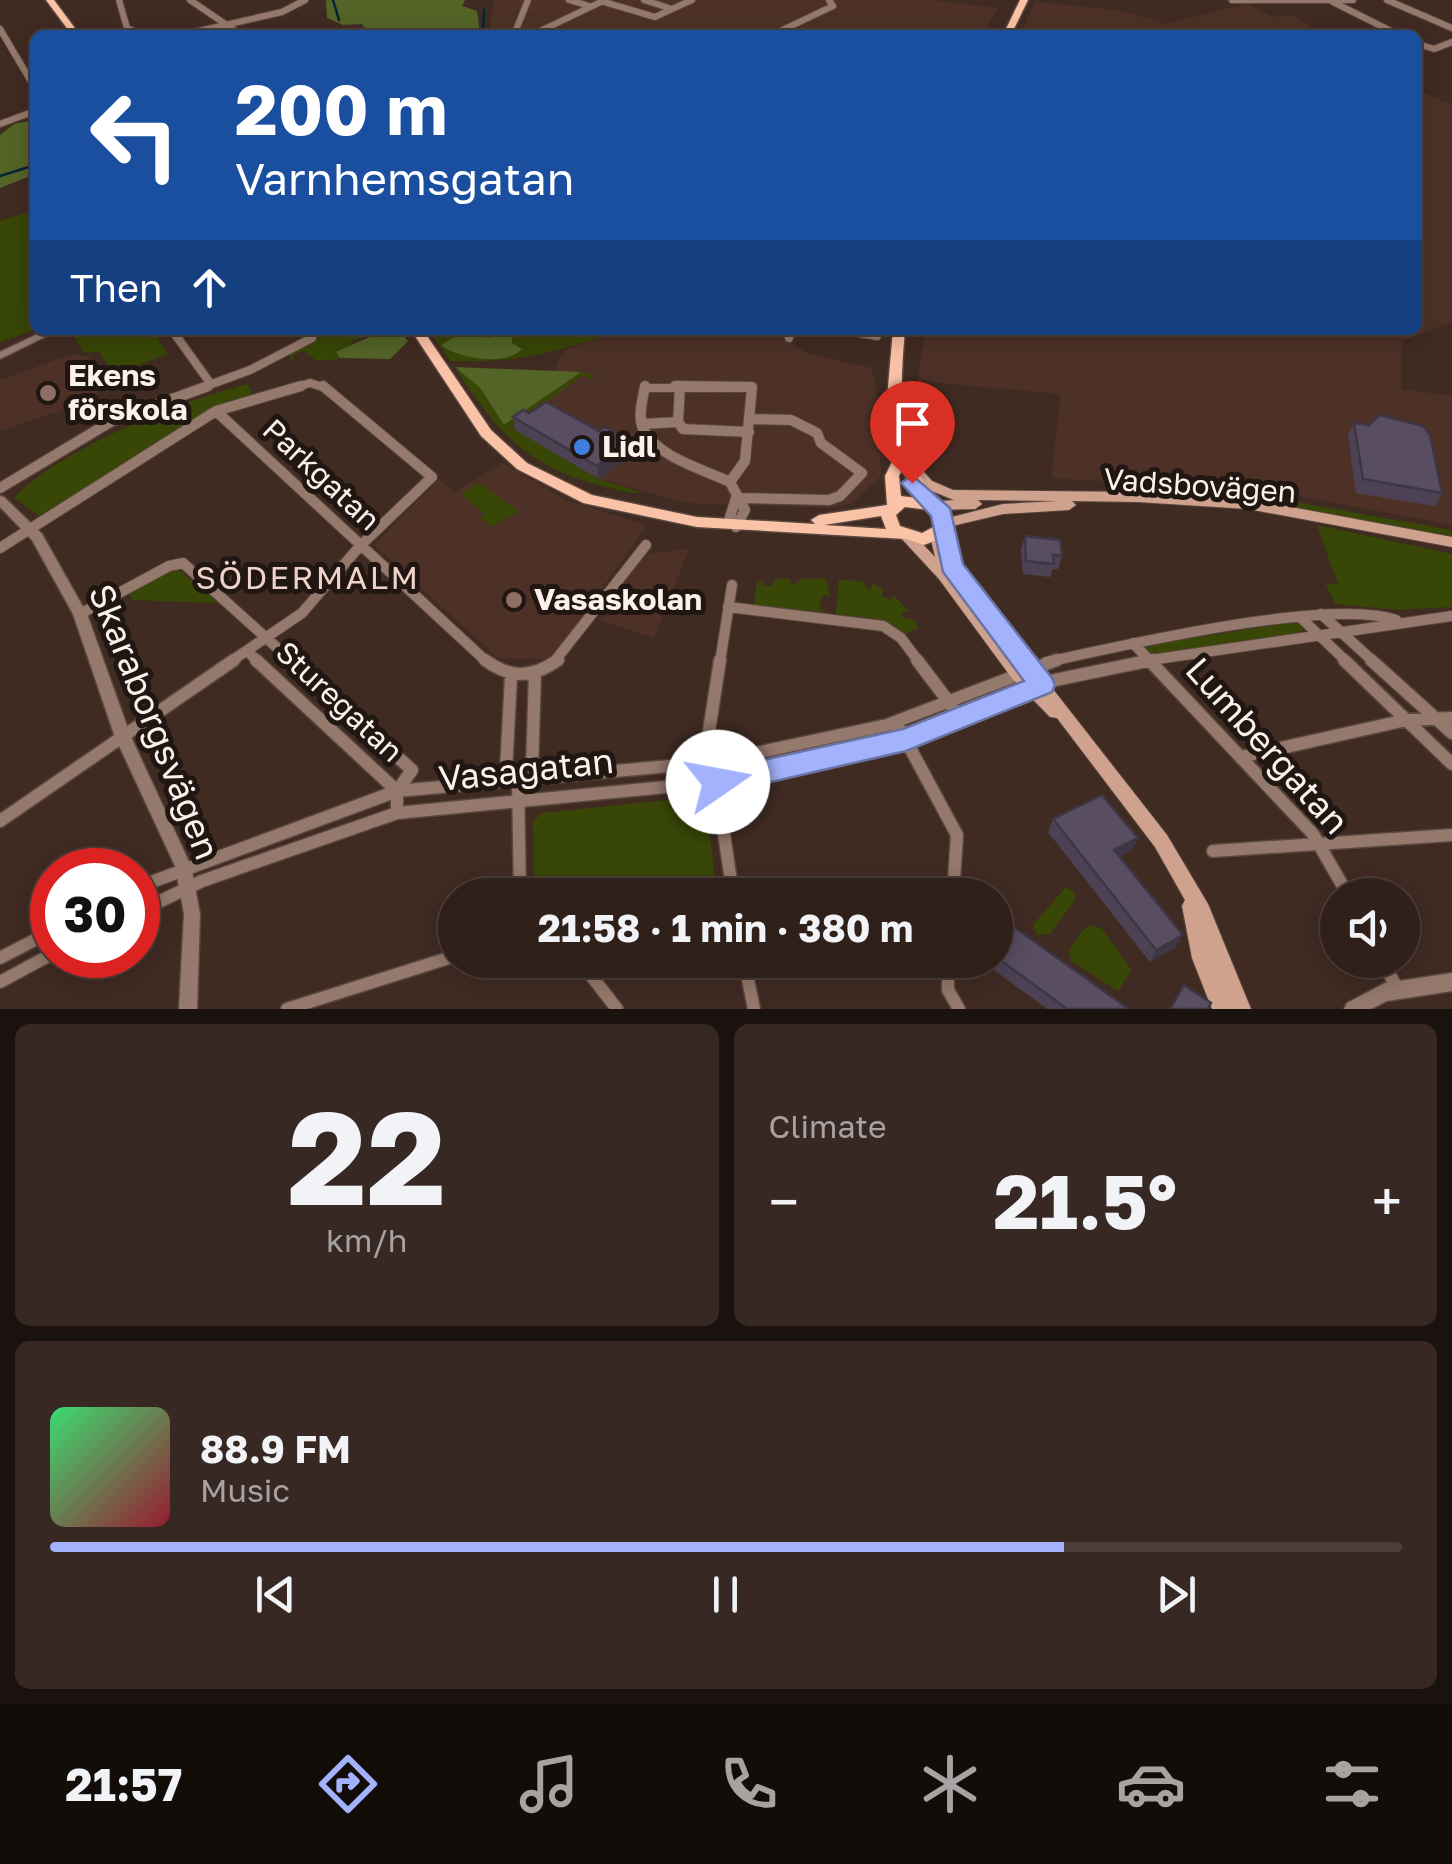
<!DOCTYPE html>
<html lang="en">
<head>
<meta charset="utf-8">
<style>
	:root { --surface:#30201a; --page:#382823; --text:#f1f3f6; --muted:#a8a3a2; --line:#4b3e39; --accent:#a3b2fd }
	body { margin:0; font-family:"Golos Text",sans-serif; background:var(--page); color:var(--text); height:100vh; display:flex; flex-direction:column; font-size:38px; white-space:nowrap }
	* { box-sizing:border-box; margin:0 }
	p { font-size:32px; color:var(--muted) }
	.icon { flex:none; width:55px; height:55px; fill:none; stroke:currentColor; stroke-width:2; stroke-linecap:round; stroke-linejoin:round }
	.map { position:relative; height:1009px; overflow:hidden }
	.sheet { display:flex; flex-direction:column; gap:15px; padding:15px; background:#1a120e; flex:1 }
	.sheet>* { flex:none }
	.guide { position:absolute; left:30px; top:30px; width:1392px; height:305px; border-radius:15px; box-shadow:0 5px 25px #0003,0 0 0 2px var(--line); background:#1a4fa0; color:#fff; overflow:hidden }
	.buttons { position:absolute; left:1320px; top:878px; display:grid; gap:20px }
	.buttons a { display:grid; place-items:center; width:100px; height:100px; border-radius:50%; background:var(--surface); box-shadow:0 5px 25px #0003,0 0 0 2px var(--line); font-size:50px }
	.speed { position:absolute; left:30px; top:848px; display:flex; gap:20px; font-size:50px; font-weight:700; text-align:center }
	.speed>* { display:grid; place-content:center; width:130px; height:130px; border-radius:50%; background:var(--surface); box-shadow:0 5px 25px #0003,0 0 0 2px var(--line); line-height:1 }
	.speed .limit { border:15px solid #d22; background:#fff; color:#111 }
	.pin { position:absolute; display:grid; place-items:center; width:85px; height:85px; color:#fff; margin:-102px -42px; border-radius:50% 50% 50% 0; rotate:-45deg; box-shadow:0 0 10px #0007 }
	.pin .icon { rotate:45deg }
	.me { position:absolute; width:110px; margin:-55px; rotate:78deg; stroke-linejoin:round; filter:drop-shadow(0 0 8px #0008) }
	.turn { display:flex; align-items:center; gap:35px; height:210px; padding:0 40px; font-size:45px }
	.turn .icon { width:130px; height:130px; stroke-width:2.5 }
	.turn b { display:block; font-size:70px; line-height:85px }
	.then { display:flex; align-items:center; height:95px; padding:0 40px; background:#0003; gap:20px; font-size:38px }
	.big { font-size:75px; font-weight:700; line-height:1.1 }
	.sheet .widget { flex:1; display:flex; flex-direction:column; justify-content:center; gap:15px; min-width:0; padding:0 35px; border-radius:15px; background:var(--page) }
	.sheet .dial { align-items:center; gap:0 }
	.dial b { font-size:130px; line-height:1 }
	.song { display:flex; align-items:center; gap:30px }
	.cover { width:120px; height:120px; border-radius:15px; background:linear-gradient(135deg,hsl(140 70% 55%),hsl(350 70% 35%)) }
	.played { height:10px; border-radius:5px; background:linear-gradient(90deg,var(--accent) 75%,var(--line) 75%) }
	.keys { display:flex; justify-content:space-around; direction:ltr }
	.heat { display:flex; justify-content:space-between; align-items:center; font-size:55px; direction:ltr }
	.sheet .tiles { flex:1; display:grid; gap:15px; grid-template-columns:1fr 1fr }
	.widget:last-child { grid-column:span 2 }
	.trip { position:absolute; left:438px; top:878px; width:575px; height:100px; border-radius:50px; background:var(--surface); box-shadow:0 5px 25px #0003,0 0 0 2px var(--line); font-weight:700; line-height:100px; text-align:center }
	.dock { display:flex; height:160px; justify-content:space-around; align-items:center; background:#130d0a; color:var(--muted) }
	.dock .icon { width:70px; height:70px }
	.dock .on { color:var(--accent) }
	.dock b { font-size:45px; color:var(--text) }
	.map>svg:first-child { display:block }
</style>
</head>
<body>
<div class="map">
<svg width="1452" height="1009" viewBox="0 0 1452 1009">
	<rect width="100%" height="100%" fill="#402b23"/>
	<path fill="#4d3127" d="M494,0H929L998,8L983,35H488Z
		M1036,2L1122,11L1166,24L1247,4L1272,17L1293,15L1324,35H1019Z
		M1418,90L1452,105V322L1402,341L1401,389L1452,396V525L1278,492L1051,478L1061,394L918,381L925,330H1418Z
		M618,330H769L810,354L871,368L876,385L881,476L853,503L832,508L687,503L599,479L512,426L555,372L559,358L565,357L562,351Z
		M71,354L88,356L109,383L101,386L92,400L0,431V380Z
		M502,463L568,501L647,525L558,651L546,659L498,658L374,545L439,479L455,492Z
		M689,549L654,638L599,620L644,554Z"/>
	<path fill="#384606" d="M35,210V330L0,342V221Z
		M69,330H153L168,354L114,374L99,352L84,353Z
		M328,330H375L376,334L352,341L339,359L317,361L303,351L294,355L292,363L289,355Z
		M429,330H618C563,352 510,364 450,361Z
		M455,367L480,388L504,425L581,372L595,375L593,379L582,376L512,426L598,479L641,492C630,495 616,489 603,486C528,468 494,429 455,367Z
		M248,384L252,395L224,402L41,517L14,498C63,447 179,402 248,384Z
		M479,483L519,511L492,527L480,518L485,514L461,493Z
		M1290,501L1451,530L1452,536L1291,507Z
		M1317,525L1452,554V607L1398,610L1335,604L1326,584H1338Z
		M177,568L218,603L133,600L129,593Z
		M776,579H790L792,586L802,579H826L830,596L823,594L819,609L827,613L754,605L757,583L764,580L762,585L771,586Z
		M839,580L862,581L870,591L872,584L883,588L882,596L891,600L894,595L909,612H902L903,618L914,620L919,628L905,634L875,619L836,614Z
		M1296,622L1304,628L1301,632L1154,655L1145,651L1148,645Z
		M705,796L717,895L534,893L533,821L542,813Z
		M1066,887L1074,892L1075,900L1050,934L1037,935L1033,925Z
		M1093,925L1102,929L1129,966L1131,971L1118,991L1071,961L1069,950L1083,930Z"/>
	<path fill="#546427" d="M326,0H465L462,6L477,11L480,33L368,35L362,24L343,25L327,18Z
		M29,121L35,127L31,144L35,174L0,188V135L14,124Z
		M375,330H398L408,341L390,359L340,358L336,352L374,335Z
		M489,330H505L512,337V343L522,349C506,366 458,359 441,345L466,331L489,338L494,333Z
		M455,367L581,372L504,425L480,388Z"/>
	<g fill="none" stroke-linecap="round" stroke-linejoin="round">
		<path stroke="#002635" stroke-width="2.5" d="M333,0L339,20
			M483,35L484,10
			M0,176L35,165"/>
		<defs>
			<path id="minor-far3" d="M119,0L127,28L142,35
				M190,0L237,32L335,35
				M569,0L589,6
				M1232,0H1353
				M1387,0L1452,28
				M601,1L655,17L672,9L644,0
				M1333,2L1399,35
				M672,9L692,0
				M0,29L35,88
				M195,32L282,12L305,0
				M514,35L528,0
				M532,35L605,0
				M772,35L833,6L829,0
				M1418,44L1434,49L1452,42
				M0,124L35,111"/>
			<path id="minor-far2" d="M172,330L210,383
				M843,330L877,336L878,330
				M789,338L792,330
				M201,388L250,370L312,338L309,330
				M293,388L310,383L326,388
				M645,388H752"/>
			<path id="minor-far1" d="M645,386C643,398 638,414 642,426C653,456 705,470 730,482
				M675,386L752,387L745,461L730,482
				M216,411L487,662
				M678,422L680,386
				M642,424L678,422L683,429L749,432
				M730,482L745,510L736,527L730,517L736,498
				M0,488L112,421L208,386
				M737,498L829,500L840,496L862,473L821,443L817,433L791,420L750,419
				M0,548L216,411L301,386
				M728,607L883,626L901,638L919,662
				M80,614L169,566L183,563L293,662
				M1321,614L1374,662
				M1300,617L1347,662
				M1133,643L1151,662
				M247,651L259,662
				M230,662L302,613L360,546L432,477L323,386
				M554,662L646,545
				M720,662L732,585
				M1046,662C1122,646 1329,597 1396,620
				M1137,662L1452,616"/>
			<path id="minor" d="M256,660L397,791
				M290,660L412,770L397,791V813
				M485,660C511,679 532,678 558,660
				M720,660L709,731L733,895
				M917,660L961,718
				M1149,660L1313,834L1348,895
				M1344,660L1452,764
				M1371,660L1452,733
				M511,676L506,771L518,781
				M896,722L957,835L953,895
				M1241,757L1406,720L1452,718
				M0,821L234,660
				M1213,851L1452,835
				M138,887L397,791L714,762L887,725L1057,660
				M520,895L518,781L532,769L535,672
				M138,912L202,881L397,813L718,782L885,746L1055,680L1152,660
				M0,958L52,931
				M579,960L617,1009
				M744,960L754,1009
				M948,960V990L959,1009
				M1381,960L1398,989
				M0,982L52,954
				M287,1009L455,956"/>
			<path id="tertiary" d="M46,330H59L0,359V352Z
				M0,496L4,497L42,534L87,614L131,737L191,866L200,914L197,1009H179L184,914L175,866L115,737L73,614L32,540L0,507Z
				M1452,973V991L1387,1001L1371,1009H1344L1347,1003L1385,983Z"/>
			<path id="secondary" d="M909,460L914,461L932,481L953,490L1138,492L1248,499L1452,537V547L1248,509L1138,502L1072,501L1076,505L1069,510L1003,514L948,527L957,543L958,568L1167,835L1208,904L1251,1009H1212L1192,958L1182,906L1185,900L1155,847L1057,718L1050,717L1011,677L939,579L901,538L908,533L913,534L935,557L930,535L936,530L940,520L1003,504L1058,501L978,500L982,504L975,509L934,510L929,508L927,505L929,502L954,500L922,487L902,464Z"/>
			<path id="primary" d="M46,0H54L80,35H72Z
				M1020,0H1028L1011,35H1003Z
				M411,330H423L491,430L527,463L592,495L697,517L815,524L811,520L819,515L887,505L885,476L896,454L888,419L887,398L893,330H905C899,396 898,441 933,500L939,501L952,518C949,534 939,540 924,545L906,539L697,527L583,503L517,469L481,436ZM902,470L917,498L901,496L899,476ZM905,507L929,510L936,519L935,526L922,533L900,526L896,515ZM881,516L886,529L824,525Z"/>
		</defs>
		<use href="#minor-far3" stroke="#5a473f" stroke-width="8"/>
		<use href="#minor-far2" stroke="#5a473f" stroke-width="10"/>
		<use href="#minor-far1" stroke="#5a473f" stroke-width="12"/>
		<use href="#minor" stroke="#5a473f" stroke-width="15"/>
		<use href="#tertiary" stroke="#5a473f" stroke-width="3"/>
		<use href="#secondary" stroke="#5a473f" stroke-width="2"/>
		<use href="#primary" stroke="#5a473f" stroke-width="3"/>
		<use href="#minor-far3" stroke="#95796c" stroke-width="6"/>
		<use href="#minor-far2" stroke="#95796c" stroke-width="8"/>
		<use href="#minor-far1" stroke="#95796c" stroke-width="10"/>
		<use href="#minor" stroke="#95796c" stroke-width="12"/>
		<use href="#tertiary" fill="#95796c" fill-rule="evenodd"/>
		<use href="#secondary" fill="#cea28d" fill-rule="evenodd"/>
		<use href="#primary" fill="#fac2a6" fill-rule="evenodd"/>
	</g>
	<path fill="#4d4253" d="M529,413L631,454L599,479L515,430L513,417Z
		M1354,423L1442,493L1435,506L1356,493L1348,436Z
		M1025,536L1062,556L1058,569H1053L1050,577L1023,574L1021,550Z
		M1053,819L1138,838L1132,850L1119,857L1183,935L1176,947L1150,962L1048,832Z
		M995,954L1129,1009H1047L990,967L993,960H995Z"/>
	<path fill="#3e3644" d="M630,441L631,454L599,479L597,466Z
		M1138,838L1132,850L1108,863L1114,850Z
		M1183,935L1176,947L1150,962L1156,950Z"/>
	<path fill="#594d61" stroke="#3e3644" stroke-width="2.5" d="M546,402L599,431L605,427L630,441L597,466L513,417L523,410L529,413Z
		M1380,415L1423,426L1430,435L1442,493L1363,479L1354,423L1369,425Z
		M1025,536L1060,540L1062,556L1053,555L1054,564L1026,561Z
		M1102,795L1138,838L1114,850L1183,935L1156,950L1053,819Z
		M1014,927L1129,1009H1067L995,956Z
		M1184,985L1211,1003L1208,1009H1170Z"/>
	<path fill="#a3b2fd" stroke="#6a74a4" stroke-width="2.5" d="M912,475L950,508L963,564L1052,678L1055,685L1052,692L906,751L718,794L708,791L704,782L708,773L718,770L903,729L1024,681L943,572L931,516L901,483Z"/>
	<g fill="#8d6e63" stroke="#201612" stroke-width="4">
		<circle cx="48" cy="393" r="10"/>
		<circle cx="514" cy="600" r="10"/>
	</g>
	<circle fill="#3f7fe0" stroke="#201612" stroke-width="4" cx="582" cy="447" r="10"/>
	<g text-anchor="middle" stroke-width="10" stroke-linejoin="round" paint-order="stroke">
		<g font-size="30" font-weight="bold" fill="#fdf1ed" stroke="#201612" text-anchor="start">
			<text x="68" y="386">Ekens<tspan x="68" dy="34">förskola</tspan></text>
			<text x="602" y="457">Lidl</text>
			<text x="534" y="610">Vasaskolan</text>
		</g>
		<g font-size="30" fill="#fdf1ed" stroke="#201612">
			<text transform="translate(321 475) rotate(43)" y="10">Parkgatan</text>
			<text transform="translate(1200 486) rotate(4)" y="10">Vadsbovägen</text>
			<text transform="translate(339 702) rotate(43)" y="10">Sturegatan</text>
		</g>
		<g font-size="32" letter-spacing="2.5" fill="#efd2c8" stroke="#201612">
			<text x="308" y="589">SÖDERMALM</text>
		</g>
		<g font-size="35" fill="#fdf1ed" stroke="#201612">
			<text transform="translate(154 722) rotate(68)" y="12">Skaraborgsvägen</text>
			<text transform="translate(1267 746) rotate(48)" y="12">Lumbergatan</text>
			<text transform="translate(526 770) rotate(-6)" y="12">Vasagatan</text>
		</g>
	</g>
</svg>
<div class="buttons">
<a><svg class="icon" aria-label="sound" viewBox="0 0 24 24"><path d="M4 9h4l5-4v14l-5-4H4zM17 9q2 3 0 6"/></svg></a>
</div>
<div class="speed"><div class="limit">30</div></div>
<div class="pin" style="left:912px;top:483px;background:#d93025"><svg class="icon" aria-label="arrive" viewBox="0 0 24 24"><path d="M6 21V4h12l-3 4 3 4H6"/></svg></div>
<svg class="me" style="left:718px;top:782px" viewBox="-20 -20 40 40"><circle r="19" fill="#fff"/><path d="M0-13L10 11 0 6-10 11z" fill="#a3b2fd"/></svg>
<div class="trip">21:58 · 1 min · 380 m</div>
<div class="guide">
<div class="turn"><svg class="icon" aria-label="left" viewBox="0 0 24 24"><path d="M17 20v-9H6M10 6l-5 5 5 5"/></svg><div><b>200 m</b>Varnhemsgatan</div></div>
<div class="then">Then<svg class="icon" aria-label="ahead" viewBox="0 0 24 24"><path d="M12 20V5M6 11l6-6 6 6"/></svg></div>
</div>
</div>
<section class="sheet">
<div class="tiles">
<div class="widget dial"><b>22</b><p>km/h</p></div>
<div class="widget"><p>Climate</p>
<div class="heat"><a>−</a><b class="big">21.5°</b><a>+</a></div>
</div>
<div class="widget">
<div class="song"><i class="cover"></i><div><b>88.9 FM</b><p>Music</p></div></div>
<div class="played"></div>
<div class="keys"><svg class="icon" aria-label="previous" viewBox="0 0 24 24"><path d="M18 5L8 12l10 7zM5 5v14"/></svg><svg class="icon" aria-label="pause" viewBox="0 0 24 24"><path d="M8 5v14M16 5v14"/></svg><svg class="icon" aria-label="next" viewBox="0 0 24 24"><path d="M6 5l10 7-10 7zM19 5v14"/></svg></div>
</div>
</div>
</section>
<nav class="dock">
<b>21:57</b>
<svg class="icon on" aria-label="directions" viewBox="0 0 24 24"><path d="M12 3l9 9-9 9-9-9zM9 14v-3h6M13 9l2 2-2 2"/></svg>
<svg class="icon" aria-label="music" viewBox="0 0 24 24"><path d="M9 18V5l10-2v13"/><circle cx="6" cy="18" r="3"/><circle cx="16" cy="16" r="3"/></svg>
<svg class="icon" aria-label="phone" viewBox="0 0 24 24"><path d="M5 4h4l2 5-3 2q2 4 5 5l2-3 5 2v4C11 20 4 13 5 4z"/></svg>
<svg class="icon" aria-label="climate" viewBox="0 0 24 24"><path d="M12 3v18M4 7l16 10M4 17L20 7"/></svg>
<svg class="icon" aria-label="car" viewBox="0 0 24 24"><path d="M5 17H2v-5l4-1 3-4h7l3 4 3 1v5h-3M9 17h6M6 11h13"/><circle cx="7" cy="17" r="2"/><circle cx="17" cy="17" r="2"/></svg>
<svg class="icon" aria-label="filters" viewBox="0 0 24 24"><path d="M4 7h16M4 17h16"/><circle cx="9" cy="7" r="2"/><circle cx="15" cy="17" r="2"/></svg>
</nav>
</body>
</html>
